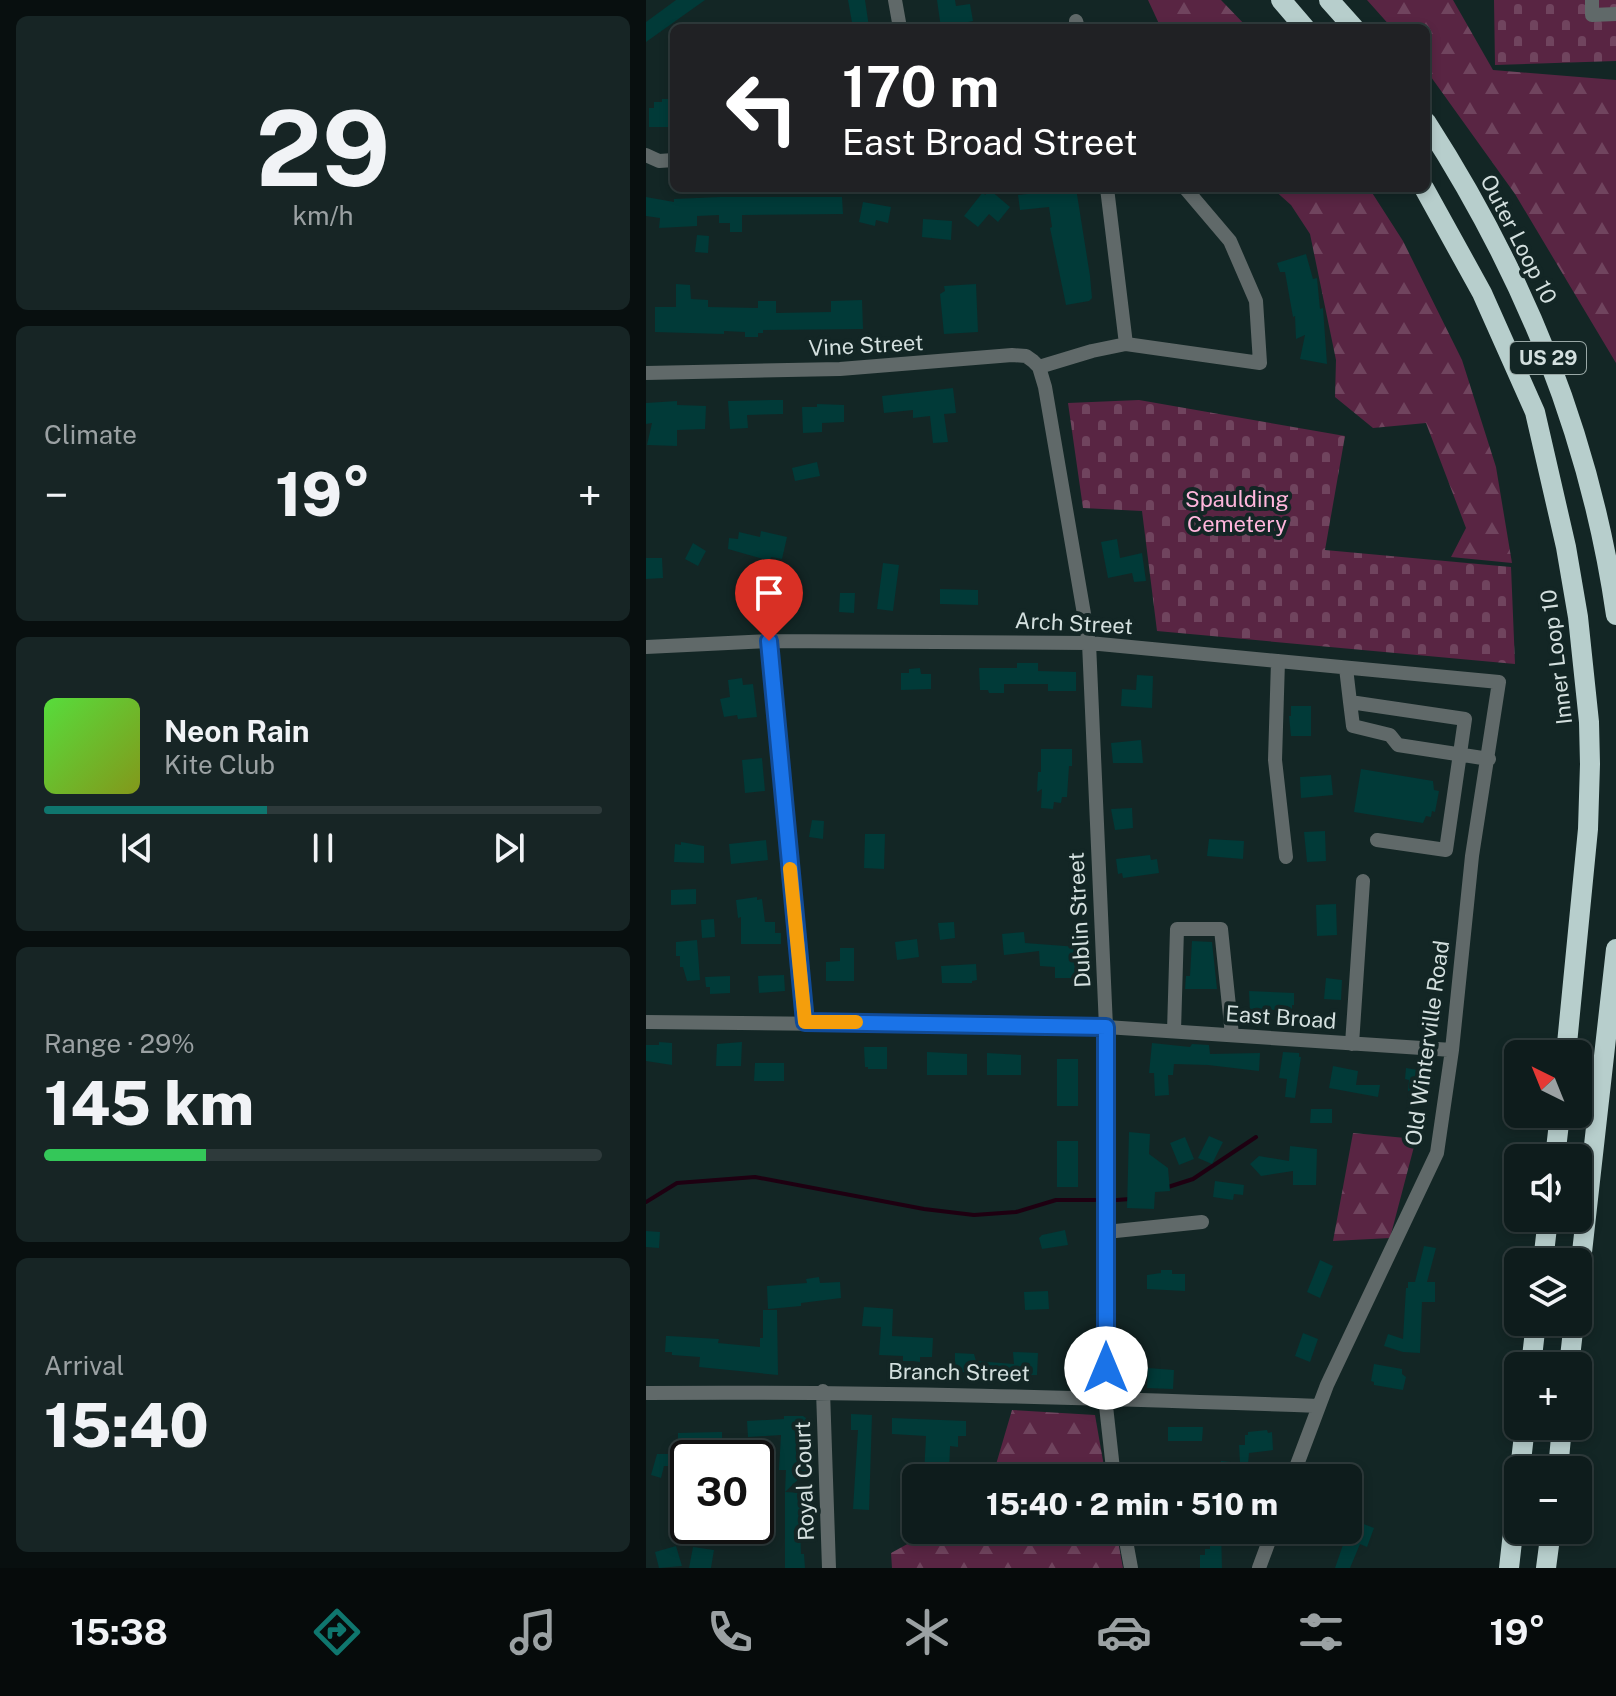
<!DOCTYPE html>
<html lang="en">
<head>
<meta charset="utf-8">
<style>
	:root { --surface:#0e1c1c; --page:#172525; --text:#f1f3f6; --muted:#9ba1a3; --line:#2e3a3b; --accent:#0f766e }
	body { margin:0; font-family:"Public Sans",sans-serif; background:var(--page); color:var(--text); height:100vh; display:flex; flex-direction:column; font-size:30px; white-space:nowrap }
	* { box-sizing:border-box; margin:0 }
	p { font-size:26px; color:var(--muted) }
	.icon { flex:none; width:44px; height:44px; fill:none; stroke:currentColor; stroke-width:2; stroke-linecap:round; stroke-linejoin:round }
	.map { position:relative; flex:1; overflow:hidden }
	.drawer { display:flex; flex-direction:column; gap:16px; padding:16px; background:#080f0f; width:646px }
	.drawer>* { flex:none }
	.guide { position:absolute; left:24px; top:24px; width:760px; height:168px; border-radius:12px; box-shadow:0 4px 12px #0003,0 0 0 2px var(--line); background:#202124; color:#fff; overflow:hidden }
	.needle { width:52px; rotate:317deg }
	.fabs { position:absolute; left:858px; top:1040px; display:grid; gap:16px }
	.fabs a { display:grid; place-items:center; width:88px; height:88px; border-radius:12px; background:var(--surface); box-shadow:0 4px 12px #0003,0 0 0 2px var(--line); font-size:40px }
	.speed { position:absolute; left:24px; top:1440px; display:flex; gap:16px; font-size:40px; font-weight:700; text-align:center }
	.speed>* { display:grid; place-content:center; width:104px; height:104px; border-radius:50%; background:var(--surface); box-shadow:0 4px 12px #0003,0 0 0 2px var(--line); line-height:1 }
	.speed .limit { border:4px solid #111; border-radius:12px; background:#fff; color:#111 }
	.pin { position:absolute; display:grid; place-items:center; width:68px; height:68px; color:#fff; margin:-82px -34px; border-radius:50% 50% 50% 0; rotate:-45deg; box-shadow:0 0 8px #0007 }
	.pin .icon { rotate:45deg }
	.me { position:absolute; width:88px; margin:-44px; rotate:0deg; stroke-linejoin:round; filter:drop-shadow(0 0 6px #0008) }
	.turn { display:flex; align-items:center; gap:28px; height:168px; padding:0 40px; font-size:36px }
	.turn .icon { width:104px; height:104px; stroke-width:2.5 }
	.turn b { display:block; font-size:56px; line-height:68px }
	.big { font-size:60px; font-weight:800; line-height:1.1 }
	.drawer .tile { flex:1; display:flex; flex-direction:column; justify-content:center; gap:12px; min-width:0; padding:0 28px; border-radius:12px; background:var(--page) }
	.drawer .dial { align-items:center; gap:0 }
	.dial b { font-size:104px; line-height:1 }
	.song { display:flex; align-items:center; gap:24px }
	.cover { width:96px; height:96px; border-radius:12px; background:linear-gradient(135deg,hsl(110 70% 55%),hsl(70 70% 35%)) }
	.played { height:8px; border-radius:4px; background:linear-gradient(90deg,var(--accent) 40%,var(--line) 40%) }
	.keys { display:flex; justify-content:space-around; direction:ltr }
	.heat { display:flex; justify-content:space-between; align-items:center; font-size:44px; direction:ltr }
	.charge { height:12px; border-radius:6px; background:linear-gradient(90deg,#34c759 29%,var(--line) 0) }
	.trip { position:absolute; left:256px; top:1464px; width:460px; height:80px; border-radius:12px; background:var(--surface); box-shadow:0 4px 12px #0003,0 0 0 2px var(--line); font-weight:800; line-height:80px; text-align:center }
	.tab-bar { display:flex; height:128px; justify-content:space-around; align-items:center; background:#060b0b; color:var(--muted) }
	.tab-bar .icon { width:56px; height:56px }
	.tab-bar .active { color:var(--accent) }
	.tab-bar b { font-size:36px; color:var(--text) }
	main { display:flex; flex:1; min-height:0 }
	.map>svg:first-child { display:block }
</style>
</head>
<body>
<main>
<section class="drawer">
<div class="tile dial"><b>29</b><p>km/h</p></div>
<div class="tile"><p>Climate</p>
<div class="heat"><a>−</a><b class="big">19°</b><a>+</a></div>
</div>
<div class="tile">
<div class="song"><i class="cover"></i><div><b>Neon Rain</b><p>Kite Club</p></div></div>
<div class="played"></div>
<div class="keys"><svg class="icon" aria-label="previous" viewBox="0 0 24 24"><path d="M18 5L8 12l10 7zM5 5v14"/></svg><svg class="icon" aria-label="pause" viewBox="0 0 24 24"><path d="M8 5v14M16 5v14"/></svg><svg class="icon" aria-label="next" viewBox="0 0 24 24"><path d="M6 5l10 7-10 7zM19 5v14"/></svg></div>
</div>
<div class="tile"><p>Range · 29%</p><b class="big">145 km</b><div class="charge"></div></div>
<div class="tile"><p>Arrival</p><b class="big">15:40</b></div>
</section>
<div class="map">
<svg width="970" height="1568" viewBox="0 0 970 1568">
	<defs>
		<pattern id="forest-firs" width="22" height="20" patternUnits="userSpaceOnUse" patternTransform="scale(2)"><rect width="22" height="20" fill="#592543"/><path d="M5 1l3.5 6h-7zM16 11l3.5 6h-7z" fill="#70445e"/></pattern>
		<pattern id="cemetery-stones" width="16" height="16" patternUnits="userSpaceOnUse" patternTransform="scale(2)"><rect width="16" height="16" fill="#592543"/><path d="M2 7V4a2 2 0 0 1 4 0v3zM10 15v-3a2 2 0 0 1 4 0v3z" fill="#70445e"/></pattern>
	</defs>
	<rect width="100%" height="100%" fill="#132625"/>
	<path fill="url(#forest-firs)" d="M502,0H575L602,28H515Z
		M721,0H807L847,70L970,80V363L869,194L780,70V28H746Z
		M626,188H723L757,241L816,360L850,467L866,563L805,557L820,528L780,423L727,428L689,397L690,360L664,234L645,205Z
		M707,1133L770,1139L744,1238L687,1241Z
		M366,1410L449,1415L460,1478H346Z
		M287,1530H470L477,1568H246L245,1553Z"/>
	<path fill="url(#cemetery-stones)" d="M848,0H970V61L849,65Z
		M493,400L699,436L679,550L865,567L869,664L511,631L496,511L437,508L422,403Z"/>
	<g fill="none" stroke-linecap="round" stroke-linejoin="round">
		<path stroke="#1e0011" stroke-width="4" d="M519,1188L547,1179L610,1137
			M471,1200L484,1199
			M0,1202L31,1183L109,1177L278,1209L328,1215L370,1212L410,1200H449"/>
	</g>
	<path fill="#013a38" d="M30,0H59L0,42V22Z
		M202,0H219L223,27L207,28Z
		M291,0H309L310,6L324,4L327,21L295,28Z
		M16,99H28V127H3V108H8V102H16Z
		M400,188H430L444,276L446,298L443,301L420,305L404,228L406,227L403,207L374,210L372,195L400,192Z
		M344,190L364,207L352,222L343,214L332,227L318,216L337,192L339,195Z
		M0,197L28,202V199L74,197H196L197,214L96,215V232H84V223H73V215L51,216V226L13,228L14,218L0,216Z
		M217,202L245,207L242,223L230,220L229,226L213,222Z
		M277,219L306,221L305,240L276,237Z
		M51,235L63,236L62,253L49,252Z
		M660,254L667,279L671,278L674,309L677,308L681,364L654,359L659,335L650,339L649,316L647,317L639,272H634L631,263Z
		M30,284L44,285L45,299L62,300V307L112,308V301H130V313L185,312V301L216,300L217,329L117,330V333H112V337H99V332L78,331V334L9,332V307H30Z
		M330,284L332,332L298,334L294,294L299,291L298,286Z
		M307,388L310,413L298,414L302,442L287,443L284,416L267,418V410L238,413L236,396Z
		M125,400H137V414L101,415L102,428L84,429L82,401Z
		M31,401V405L60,406L59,429L31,430V446L1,445L6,423L0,424V403Z
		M171,404L198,405V422L176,423V432L157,433L156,407H171Z
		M171,462L174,476L149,481L146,468Z
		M115,531L141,537L136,559L125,557L124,561L82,549L83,538L92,539L93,532L114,537Z
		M471,539L474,558L496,553L500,581L488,582L486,573L462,578L455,542Z
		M47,543L60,551L52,566L39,559Z
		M0,558H16L17,578L0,579Z
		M237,563L253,565L247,611L231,609Z
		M115,577L131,581L126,606L120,605L119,608L108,606L109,602L100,600L103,585L112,587Z
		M294,589L332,590V605L294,604Z
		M194,593H209L208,613L193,612Z
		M371,663H392V671L430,672V691H402V684H358V693H343L342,690H334L333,668H371Z
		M274,668L275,674H285V689L255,690V673H263V669Z
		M491,675L507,676L506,708L475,706L476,689L490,690Z
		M96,678L97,685L107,684L111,717L92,719L91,715L78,717L74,699L84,697L82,680Z
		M645,706H665V736H645L643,716H645Z
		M495,740L497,763H467L465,743Z
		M395,749H426V766H423L421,797H416L415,803L408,802L407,809L395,808L396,789L391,792L392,772H395Z
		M116,758L119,791L99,793L96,760Z
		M715,769L787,781L788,790L793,791L789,812L786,811L785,817L780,816L777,823L708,812Z
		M685,775L687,795L655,798L654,777Z
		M486,808L487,828L469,830L465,809Z
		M166,820L178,821L177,839L163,837Z
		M679,831L680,861L661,862L658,832Z
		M219,834H239L238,869L218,868Z
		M563,839L598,841L597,859L561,856Z
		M120,840L122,860L85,864L83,844Z
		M35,842L58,846V863L28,862L29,844L35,845Z
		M504,855L505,860L511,859L513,873L477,878L476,873L472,874L470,859Z
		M50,889V904L25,905V890Z
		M111,897V900L116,899L119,922H129V933H135V944H95V917L92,918L90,900Z
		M690,904L691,935L671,936L670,905Z
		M68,919L69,937L56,938L55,920Z
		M308,922L309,938L294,940L292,923Z
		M378,932L379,943L432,947L433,978H409V967L394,966L393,951L358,955L356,934Z
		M271,939L273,957L251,960L249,942Z
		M51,940L54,980L41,981L37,967H34V956H30V942Z
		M546,941L566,942L571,989H539L540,976H544Z
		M194,948H208V981H180V962L194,961Z
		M330,964L331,980L326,981V983H296L295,966Z
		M138,975L139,991L113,993L112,976Z
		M84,976V993L64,994V987H60L59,977Z
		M680,978L696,980L695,1000L678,999Z
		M603,991L648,993V1005H646V1009L622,1010V1013L604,1012Z
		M13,1042L26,1043V1065L0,1061V1045H13Z
		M96,1042L95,1066H70L71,1044Z
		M506,1043L544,1047L546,1044L563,1045L564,1054L614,1053L613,1071L562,1065L528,1064L527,1075H522L523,1095L509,1096L508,1073H503Z
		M218,1047H241V1069H222V1067H219Z
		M281,1052L321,1054V1075H281Z
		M637,1052L653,1053V1057H655L649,1098L639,1097L641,1079L633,1078Z
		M341,1053L375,1055V1075H341Z
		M411,1059H432V1106H411Z
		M109,1063H138V1081H108Z
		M687,1066L712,1071L710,1085H734L732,1097L683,1088Z
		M760,1068L783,1072L779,1094L762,1091L763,1080L759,1079Z
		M665,1109H686V1123H664Z
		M483,1132L504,1134L503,1154L522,1168L524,1191L509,1192L508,1209L481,1208Z
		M563,1136L577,1142L566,1164L552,1158Z
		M539,1137L548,1159L533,1165L524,1143Z
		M411,1141H432V1187H411Z
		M644,1146L671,1149L670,1185H647V1171L615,1176L604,1164L613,1156L643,1161Z
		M569,1181L598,1185L597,1195L588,1194L587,1200L567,1197Z
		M419,1230L422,1245L396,1249L393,1238L396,1235Z
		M0,1231L14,1232L13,1248L0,1247Z
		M778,1246L790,1248L781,1282H789V1302H776L774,1353L757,1352L738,1346L742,1334L757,1339L760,1288H762V1282H769Z
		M674,1260L687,1266L674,1298L661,1292Z
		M515,1270H526V1274H539V1291L501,1289V1275L515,1273Z
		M173,1277L174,1283L194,1282L195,1298L155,1303V1306L122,1309L121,1286L161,1283L160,1279Z
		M402,1291L403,1309L379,1310L378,1292Z
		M218,1307L247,1309L246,1336L287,1338L286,1357H274V1362L267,1361H257V1356L233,1355L235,1327L216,1326Z
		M117,1310H131L132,1375L53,1367L54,1357L26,1355V1352H19L20,1336H23L73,1339L72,1343L114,1347V1338H117Z
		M657,1333L672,1339L664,1362L649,1356Z
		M367,1352L392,1353L391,1375H384V1380L352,1378L335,1376V1373L314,1372V1369H309V1353L328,1354L330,1361L368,1364Z
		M728,1364L756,1369V1374L760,1377L757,1390L728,1385V1382L725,1381Z
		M502,1368L528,1370L527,1389L501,1388Z
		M205,1414L226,1415L223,1510L207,1509L212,1430H205Z
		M138,1416H157L160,1418V1433L151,1434L150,1455L157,1456L156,1462H162V1470L139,1492L140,1470H133L135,1435L102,1437L101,1421L138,1419Z
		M246,1418L320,1421V1436H312V1447L304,1446L303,1475H278L280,1436L246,1434Z
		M522,1427H557L556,1441H522Z
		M621,1430L622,1433L626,1432L627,1450L603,1453L601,1478H573L575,1461L594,1463L593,1445H599V1435H602V1432Z
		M76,1432V1458H42V1466H18L15,1478L5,1475L11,1454H32V1433Z
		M139,1492L156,1493L154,1526L155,1554H158L159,1568H139Z
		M702,1518L728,1528L721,1547L714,1544L704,1568H689L699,1539L680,1530H702Z
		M564,1530H575L576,1568H554V1555H559V1549H564Z
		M30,1546L36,1566L13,1568L9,1552Z
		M47,1547L68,1550L65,1568H43Z"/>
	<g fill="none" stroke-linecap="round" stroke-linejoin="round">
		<path stroke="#606969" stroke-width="14" d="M249,0L254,28
			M946,0V15L970,14
			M430,21L432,28
			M0,155L13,161L28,160
			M461,188L480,344
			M393,367L446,351L480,344L614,363L610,301L584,241L539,188
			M0,373L194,369L366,355L380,356L387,361L393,367L399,387L443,643L460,1027L459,1397L468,1478
			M123,641L159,1022
			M0,647L123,641L443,643L853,682L826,856L806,1050L791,1153L681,1385L646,1478
			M632,661L629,760L640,857
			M700,668L704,702L819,719L800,850L731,840
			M704,702L707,726L744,735L752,745L843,759
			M0,1022L460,1027L806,1050
			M528,1031L531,929H575L586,1035
			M706,1044L717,881
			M460,1232L556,1222
			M177,1391L183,1568
			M0,1393C225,1391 448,1398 673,1406
			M478,1530L485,1568
			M613,1568L627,1530"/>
		<path stroke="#b7cecc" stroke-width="20" d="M635,0L659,28
			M683,0L708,28
			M780,122C878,274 944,435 970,615
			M778,188L836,293L889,412L920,547L932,617L943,722L944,764L942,829L920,1054
			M909,1158L914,1114
			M897,1262L902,1218
			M932,1288L970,949
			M885,1366L890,1322
			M923,1366L928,1322
			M874,1470L879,1426
			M912,1470L916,1426
			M863,1568L872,1488
			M900,1568L905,1530"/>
	</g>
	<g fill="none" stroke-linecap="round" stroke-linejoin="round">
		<defs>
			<path id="route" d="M123,641L159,1022L460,1027V1368"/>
		</defs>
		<use href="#route" stroke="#114b97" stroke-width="20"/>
		<use href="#route" stroke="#1a73e8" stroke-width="14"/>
		<path stroke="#f59e0b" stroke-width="14" d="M144,869L159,1022H210"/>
	</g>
	<g text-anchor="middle" stroke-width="8" stroke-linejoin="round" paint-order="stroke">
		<rect fill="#132625" stroke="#99a8a6" stroke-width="2" x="864" y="342" width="76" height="32" rx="6"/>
		<g font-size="20" font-weight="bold" fill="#d3dfde">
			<text x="902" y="365">US 29</text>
		</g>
		<g font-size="22" fill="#d3dfde" stroke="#132625">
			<text transform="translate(873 239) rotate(63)" y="8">Outer Loop 10</text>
			<text transform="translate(220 345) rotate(-3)" y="8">Vine Street</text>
			<text transform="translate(428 623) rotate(3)" y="8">Arch Street</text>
			<text transform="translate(910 657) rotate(-97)" y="8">Inner Loop 10</text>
			<text transform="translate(433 920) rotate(-93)" y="8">Dublin Street</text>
			<text transform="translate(635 1017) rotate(4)" y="8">East Broad</text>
			<text transform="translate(781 1043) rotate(-82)" y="8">Old Winterville Road</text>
			<text transform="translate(313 1372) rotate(1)" y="8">Branch Street</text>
			<text transform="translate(158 1481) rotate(-92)" y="8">Royal Court</text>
		</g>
		<g font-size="22" fill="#ffb6dc" stroke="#132625">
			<text x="591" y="507">Spaulding<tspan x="591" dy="25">Cemetery</tspan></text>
		</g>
	</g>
</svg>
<div class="fabs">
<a><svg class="needle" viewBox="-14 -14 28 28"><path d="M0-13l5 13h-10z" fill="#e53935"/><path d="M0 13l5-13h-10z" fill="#9ba1a3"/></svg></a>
<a><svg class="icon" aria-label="sound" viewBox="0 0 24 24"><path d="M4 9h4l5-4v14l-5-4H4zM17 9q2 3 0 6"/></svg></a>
<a><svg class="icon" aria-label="layers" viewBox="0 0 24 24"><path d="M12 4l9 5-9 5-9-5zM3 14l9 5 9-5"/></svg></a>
<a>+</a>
<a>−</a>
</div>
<div class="speed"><div class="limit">30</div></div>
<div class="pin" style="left:123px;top:641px;background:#d93025"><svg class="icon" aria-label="arrive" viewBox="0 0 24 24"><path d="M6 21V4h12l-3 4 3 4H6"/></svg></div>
<svg class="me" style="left:460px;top:1368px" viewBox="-20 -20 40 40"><circle r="19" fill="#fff"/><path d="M0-13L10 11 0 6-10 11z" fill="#1a73e8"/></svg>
<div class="trip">15:40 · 2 min · 510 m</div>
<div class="guide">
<div class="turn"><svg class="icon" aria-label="left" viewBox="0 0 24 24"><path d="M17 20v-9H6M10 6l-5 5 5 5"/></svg><div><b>170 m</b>East Broad Street</div></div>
</div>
</div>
</main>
<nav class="tab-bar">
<b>15:38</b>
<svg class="icon active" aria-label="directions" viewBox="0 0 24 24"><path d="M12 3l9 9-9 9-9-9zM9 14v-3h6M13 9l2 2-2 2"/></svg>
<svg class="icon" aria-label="music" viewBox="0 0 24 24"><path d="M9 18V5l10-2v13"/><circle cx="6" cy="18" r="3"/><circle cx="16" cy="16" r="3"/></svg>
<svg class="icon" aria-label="phone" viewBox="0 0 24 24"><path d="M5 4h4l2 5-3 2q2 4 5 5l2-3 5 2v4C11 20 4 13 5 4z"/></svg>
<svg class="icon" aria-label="climate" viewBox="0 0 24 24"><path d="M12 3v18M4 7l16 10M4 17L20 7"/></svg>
<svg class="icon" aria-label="car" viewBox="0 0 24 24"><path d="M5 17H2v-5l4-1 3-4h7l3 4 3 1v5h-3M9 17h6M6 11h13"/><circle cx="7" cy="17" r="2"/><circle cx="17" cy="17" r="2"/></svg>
<svg class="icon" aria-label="filters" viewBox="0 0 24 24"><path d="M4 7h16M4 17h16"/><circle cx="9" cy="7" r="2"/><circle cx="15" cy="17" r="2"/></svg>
<b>19°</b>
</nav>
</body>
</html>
